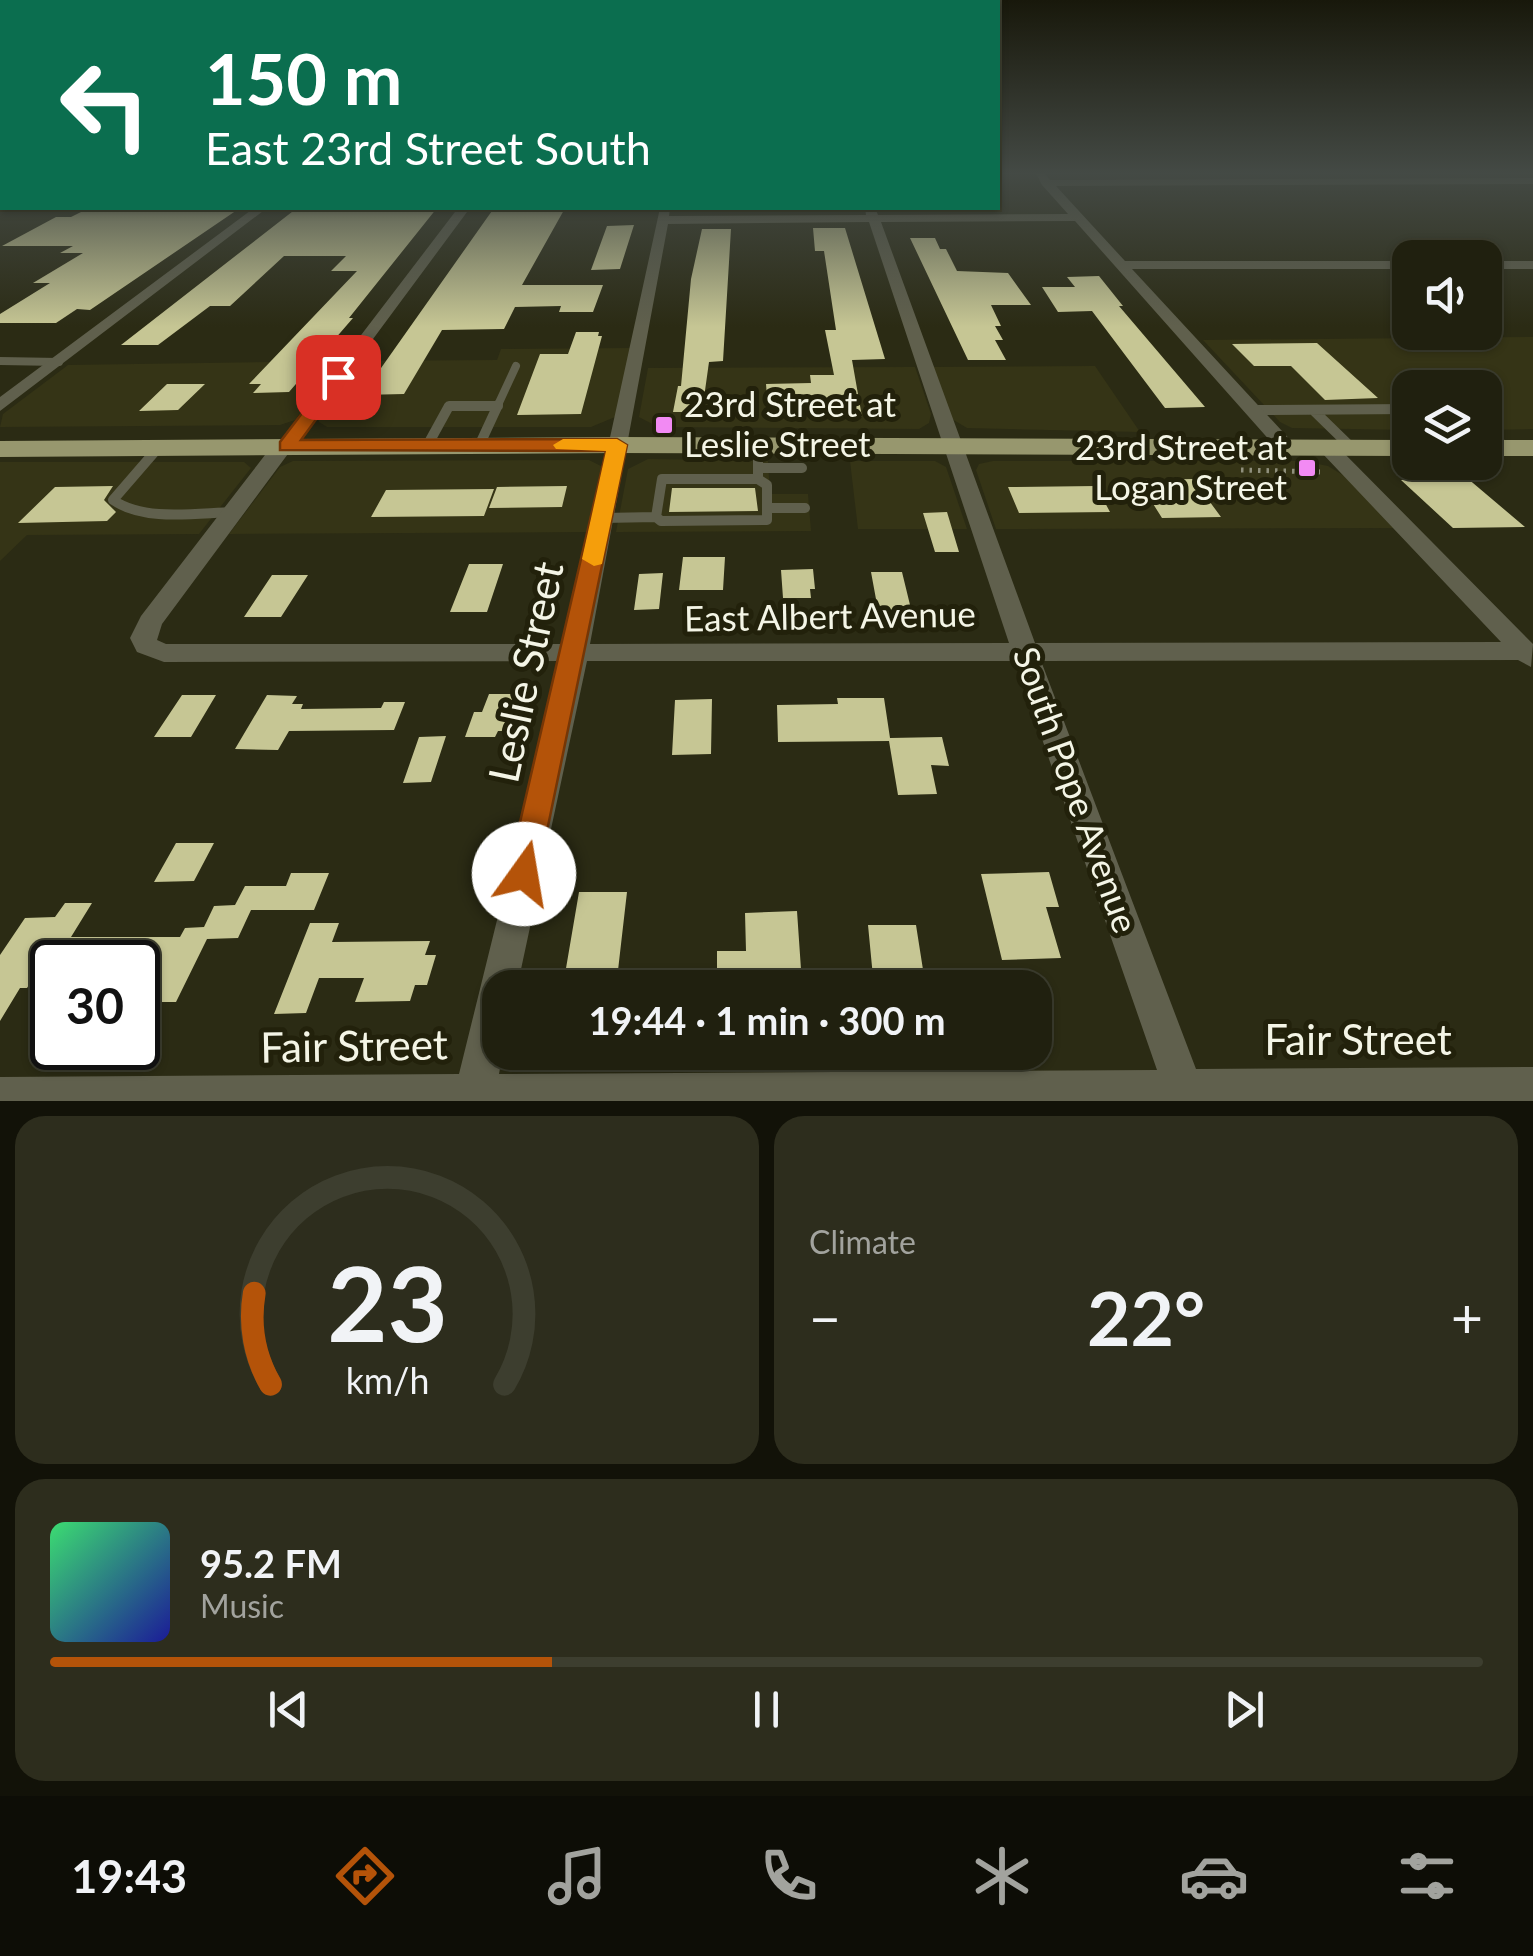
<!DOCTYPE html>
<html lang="en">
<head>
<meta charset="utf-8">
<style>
	:root { --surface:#20200f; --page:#2d2d1d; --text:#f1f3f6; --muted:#a2a39e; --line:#3d3e2f; --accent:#b45309 }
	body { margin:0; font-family:Lato,sans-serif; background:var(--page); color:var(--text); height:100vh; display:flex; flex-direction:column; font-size:38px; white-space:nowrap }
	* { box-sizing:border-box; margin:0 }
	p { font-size:32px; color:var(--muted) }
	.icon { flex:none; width:55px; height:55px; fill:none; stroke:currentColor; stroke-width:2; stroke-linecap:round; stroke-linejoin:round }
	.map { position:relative; height:1101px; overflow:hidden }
	.drawer { display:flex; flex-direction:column; gap:15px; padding:15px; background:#121208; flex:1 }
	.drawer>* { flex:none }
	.banner { position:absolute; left:0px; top:0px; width:1000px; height:210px; box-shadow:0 2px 8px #0004,0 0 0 2px var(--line); background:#0b6e4f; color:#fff; overflow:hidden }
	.fabs { position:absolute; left:1392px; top:240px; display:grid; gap:20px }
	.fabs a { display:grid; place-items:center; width:110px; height:110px; border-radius:20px; background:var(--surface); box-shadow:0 2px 8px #0004,0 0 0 2px var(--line); font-size:50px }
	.speed { position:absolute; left:30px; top:940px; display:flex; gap:20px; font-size:50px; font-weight:700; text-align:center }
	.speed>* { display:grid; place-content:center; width:130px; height:130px; border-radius:50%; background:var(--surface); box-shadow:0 2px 8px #0004,0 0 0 2px var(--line); line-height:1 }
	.speed .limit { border:5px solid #111; border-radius:15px; background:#fff; color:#111 }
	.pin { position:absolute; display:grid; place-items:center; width:85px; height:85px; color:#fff; margin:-42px; border-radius:20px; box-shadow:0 5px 15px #0006 }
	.me { position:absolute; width:110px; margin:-55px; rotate:13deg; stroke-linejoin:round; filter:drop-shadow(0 0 8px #0008) }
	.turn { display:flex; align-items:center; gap:35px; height:210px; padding:0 40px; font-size:45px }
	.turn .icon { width:130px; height:130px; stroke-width:2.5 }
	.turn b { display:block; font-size:70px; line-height:85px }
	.big { font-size:75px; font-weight:700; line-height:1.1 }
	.drawer .tile { flex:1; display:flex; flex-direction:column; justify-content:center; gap:15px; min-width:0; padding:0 35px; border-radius:30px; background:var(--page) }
	.drawer .dial { align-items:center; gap:0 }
	.dial svg { height:260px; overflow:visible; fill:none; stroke:var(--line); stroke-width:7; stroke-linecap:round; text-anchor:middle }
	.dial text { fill:var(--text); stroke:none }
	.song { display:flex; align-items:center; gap:30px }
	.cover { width:120px; height:120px; border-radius:15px; background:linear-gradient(135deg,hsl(140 70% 55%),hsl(240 70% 35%)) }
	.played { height:10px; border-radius:5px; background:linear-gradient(90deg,var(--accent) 35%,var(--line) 35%) }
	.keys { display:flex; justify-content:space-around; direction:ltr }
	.heat { display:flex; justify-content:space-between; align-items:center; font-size:55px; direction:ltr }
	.drawer .tiles { flex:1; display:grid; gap:15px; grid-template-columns:1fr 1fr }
	.tile:last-child { grid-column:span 2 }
	.trip { position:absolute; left:482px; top:970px; width:570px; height:100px; border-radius:30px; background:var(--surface); box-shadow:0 2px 8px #0004,0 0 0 2px var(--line); font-weight:700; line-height:100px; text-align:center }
	.dock { display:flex; height:160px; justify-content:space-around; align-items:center; background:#0d0d06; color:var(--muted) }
	.dock .icon { width:70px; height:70px }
	.dock .selected { color:var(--accent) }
	.dock b { font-size:45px; color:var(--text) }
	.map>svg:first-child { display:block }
</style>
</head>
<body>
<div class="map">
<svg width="1533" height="1101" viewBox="0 0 1533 1101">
	<rect width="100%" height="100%" fill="#2b2b14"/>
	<path fill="#353416" d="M1533,337V429L1485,430V388H1410V430L1292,428L1280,422L1203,340Z
		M632,348L615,417L591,427H327L319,422L318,416L357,361L497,360L501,349Z
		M339,361L295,420L280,425L0,427L3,414L68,365Z
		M1095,366L1140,432L967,428L952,419L932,367Z
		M915,367L931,414L929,423L919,429L658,427L639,417L648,368Z
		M648,459L768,461L770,494H808L811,531L616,532L628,469Z
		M589,460L601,466V480L588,532L229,534L280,467L293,461Z
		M850,461H935L946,467L967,529H858Z
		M993,461H1303L1328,466L1346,477L1394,528L996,529L976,470L979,464Z
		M0,462H244L251,468L199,534L27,535L0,561Z"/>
	<path fill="#c6c694" d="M89,208H240L90,310L77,309L56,323H0V314L50,283H33L83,253H60L73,246H2L56,217H71Z
		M297,208H437L349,318H353L289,392L253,393L261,384H249L357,271H331L346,256H284L230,306H210L158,345H121Z
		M494,208L564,210L522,285H603L593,312H559L561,306L515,307L504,329L442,330L404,394L362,395Z
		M634,225L620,269L591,270L607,226Z
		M813,228H845L885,359L852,360L862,417H814L813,409H768L766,384L811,383L810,375H834L825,330H836L824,251H815Z
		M702,229H731L723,361L709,362L702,412H673L678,386H681L691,279Z
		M910,238H935L940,249H946L957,271L1008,273L1031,305H991L1001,326H995L1003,340H995L1006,360H968Z
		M1099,276L1123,306H1119L1205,407L1165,408L1092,311L1058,312L1042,287H1075L1067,277Z
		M576,332H599L598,336H602L581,414L517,415L540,354H568Z
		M1317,343L1378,398L1325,400L1291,366H1254L1232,344Z
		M167,384H205L178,410L139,411Z
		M1460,472L1525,527L1453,528L1401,480L1416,479L1409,473Z
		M1193,479L1221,517L1162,518L1138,480Z
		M113,486L104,500L116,512L107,521L18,523L55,487Z
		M567,486L562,507L489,508L497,487Z
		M1096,486L1110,512L1019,513L1008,487Z
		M672,488H755L758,511L669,512Z
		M494,489L484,516L371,517L386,490Z
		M947,512L959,552H935L923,513Z
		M683,557H725L723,590H679Z
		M469,564H503L487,612H450Z
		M813,569L815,589H810L811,598H783L781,570Z
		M871,572H902L911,609L878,610Z
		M663,573L659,609L634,610L639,574Z
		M272,575H308L281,617H244Z
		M489,694H525L514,731H498L495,737H465L474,712H482Z
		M182,695H216L191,737H154Z
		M267,695L297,696L292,704H303L301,709L381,708L384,702H405L394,730L289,731L278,750L235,749Z
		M837,698H884L890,738L942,737L949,766L931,765L937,794L898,795L889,741L778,742L777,705L838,704Z
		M712,699L711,754L672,755L675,700Z
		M446,736L431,782L403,783L419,737Z
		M176,843H214L194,881L154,882Z
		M1049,872L1059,907H1046L1061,958L1002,960L981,874Z
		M291,873H329L314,910H251L238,938L207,939L176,1002H138V992L153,962H52V968H40L27,988H20L0,1021V955L25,918L55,917L65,903H92L71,937H180L185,928L204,927L214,906L235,905L245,886H286Z
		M579,892H627L617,979L564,980Z
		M797,911L802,984L717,983V951H746L745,913Z
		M310,923H339L332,942L430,941L425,955H436L427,985H415L410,1001L355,1002L364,978H319L306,1013L274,1014Z
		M868,925H916L924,976L873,977Z"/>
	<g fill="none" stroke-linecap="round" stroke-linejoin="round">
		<path stroke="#90907d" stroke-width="5" stroke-dasharray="2.5 6" stroke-linecap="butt" d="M1241,470L1325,472"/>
		<path stroke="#60604d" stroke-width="8" d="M0,361L59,362
			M448,407L498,406
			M497,407L516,366"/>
		<path stroke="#60604d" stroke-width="10" d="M1253,410L1410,409
			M1313,410L1352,448
			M1485,433L1506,447
			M427,446L449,406H498
			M479,446L498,405
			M158,448L113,500C145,522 196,513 233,512
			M758,468H802
			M768,508H805
			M656,517L661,521L767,520V485L758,479
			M603,518L656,517L662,479H758V446"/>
		<path fill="#60604d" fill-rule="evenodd" d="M1036,173H1044L1050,180L1533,178V184L1056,186L1125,261H1410V269H1132L1294,444L1297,448L1294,452H1280L1075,221L881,222L1035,643L1501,642L1321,452L1318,448L1321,444H1335L1533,644L1531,667L1518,660L1041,661L1196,1069L1533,1067V1101H0V1077L459,1074L561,661L164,662L137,652L130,638L141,616L275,442L281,440L458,208H470L162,624L157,640L166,644H565L660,208H670L669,216L866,215L865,208H875L878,215L1068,214L1042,185ZM869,222L1009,643L590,644L668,224ZM587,661H1015L1157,1070L499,1074L503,1052H500V988H517Z
			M254,208H267L0,411V397Z
			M1485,261H1533V269H1485Z"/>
		<path fill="#97976e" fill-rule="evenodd" d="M617,437L1410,440V456L617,453L0,457V441Z
			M1485,440H1533V456H1485Z"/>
	</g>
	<linearGradient id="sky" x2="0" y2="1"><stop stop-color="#18180b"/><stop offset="0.53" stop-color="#444a45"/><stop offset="1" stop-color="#444a45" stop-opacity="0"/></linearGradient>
	<rect width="1533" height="327" fill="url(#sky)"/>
	<path fill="#b45309" stroke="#753606" stroke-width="2.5" d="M338,372L347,377L301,440L617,439L627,445L536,884L524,888L513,884L508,874L606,451L280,450V442L332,374Z"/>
	<path fill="#f59e0b" d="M563,439H617L627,445L602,564L594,566L582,559L606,451L556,449L553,445Z"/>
	<g fill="#f28af3" stroke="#22210b" stroke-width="4">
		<rect x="654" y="415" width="20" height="20" rx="5"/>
		<rect x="1297" y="458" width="20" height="20" rx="5"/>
	</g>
	<g text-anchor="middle" stroke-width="10" stroke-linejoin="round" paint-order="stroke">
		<g font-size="35" fill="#f4f5e6" stroke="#22210b" text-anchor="start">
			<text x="684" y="417">23rd Street at<tspan x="684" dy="40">Leslie Street</tspan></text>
			<text x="1287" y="460" text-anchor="end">23rd Street at<tspan x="1287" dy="40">Logan Street</tspan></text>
		</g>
		<g font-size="35" fill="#f4f5e6" stroke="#22210b">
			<text transform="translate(830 617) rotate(-1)" y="12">East Albert Avenue</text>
			<text transform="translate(1075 790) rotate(70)" y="12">South Pope Avenue</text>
		</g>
		<g font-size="42" fill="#f4f5e6" stroke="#22210b">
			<text transform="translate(526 672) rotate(-78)" y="15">Leslie Street</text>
			<text x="1358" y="1055">Fair Street</text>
			<text transform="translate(354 1046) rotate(-1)" y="15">Fair Street</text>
		</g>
	</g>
</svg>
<div class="fabs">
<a><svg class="icon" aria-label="sound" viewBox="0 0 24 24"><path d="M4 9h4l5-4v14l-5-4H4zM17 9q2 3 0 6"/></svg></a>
<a><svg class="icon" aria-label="layers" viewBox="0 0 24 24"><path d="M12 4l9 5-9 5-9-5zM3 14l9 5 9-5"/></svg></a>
</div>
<div class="speed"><div class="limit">30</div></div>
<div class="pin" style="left:338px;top:377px;background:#d93025"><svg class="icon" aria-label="arrive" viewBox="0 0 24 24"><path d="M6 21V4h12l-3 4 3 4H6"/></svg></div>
<svg class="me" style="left:524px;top:874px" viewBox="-20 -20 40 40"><circle r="19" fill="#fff"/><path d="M0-13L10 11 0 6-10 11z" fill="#b45309"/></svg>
<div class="trip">19:44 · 1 min · 300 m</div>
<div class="banner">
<div class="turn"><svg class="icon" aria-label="left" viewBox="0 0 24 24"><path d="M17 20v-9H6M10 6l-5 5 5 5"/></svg><div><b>150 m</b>East 23rd Street South</div></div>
</div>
</div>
<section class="drawer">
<div class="tiles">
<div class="tile dial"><svg viewBox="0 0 100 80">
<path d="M14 69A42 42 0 1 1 86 69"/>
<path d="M14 69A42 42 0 0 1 9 41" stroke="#b45309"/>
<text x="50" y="56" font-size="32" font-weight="700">23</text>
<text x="50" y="72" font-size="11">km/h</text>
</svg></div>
<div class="tile"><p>Climate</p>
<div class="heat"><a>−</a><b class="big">22°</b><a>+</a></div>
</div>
<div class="tile">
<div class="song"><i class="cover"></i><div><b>95.2 FM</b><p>Music</p></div></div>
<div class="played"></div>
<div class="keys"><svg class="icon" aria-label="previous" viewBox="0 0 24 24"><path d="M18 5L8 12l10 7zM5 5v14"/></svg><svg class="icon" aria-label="pause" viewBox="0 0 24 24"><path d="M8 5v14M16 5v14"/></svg><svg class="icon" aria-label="next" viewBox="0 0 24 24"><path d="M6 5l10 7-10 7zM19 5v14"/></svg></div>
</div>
</div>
</section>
<nav class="dock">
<b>19:43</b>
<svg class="icon selected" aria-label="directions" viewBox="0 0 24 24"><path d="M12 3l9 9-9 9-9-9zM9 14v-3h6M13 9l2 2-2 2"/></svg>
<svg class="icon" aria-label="music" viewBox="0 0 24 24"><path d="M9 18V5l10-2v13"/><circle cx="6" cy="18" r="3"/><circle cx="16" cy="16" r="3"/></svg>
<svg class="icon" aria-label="phone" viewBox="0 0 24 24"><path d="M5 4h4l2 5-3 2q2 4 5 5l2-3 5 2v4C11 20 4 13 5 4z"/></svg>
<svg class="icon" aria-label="climate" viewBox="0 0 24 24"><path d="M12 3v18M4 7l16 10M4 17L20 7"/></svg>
<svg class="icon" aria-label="car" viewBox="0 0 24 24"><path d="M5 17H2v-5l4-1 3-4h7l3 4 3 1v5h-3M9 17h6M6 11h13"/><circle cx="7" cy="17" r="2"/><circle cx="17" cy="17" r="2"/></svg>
<svg class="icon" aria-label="filters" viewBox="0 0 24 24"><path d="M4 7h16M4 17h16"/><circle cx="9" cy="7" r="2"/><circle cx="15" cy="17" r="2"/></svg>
</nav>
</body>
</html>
